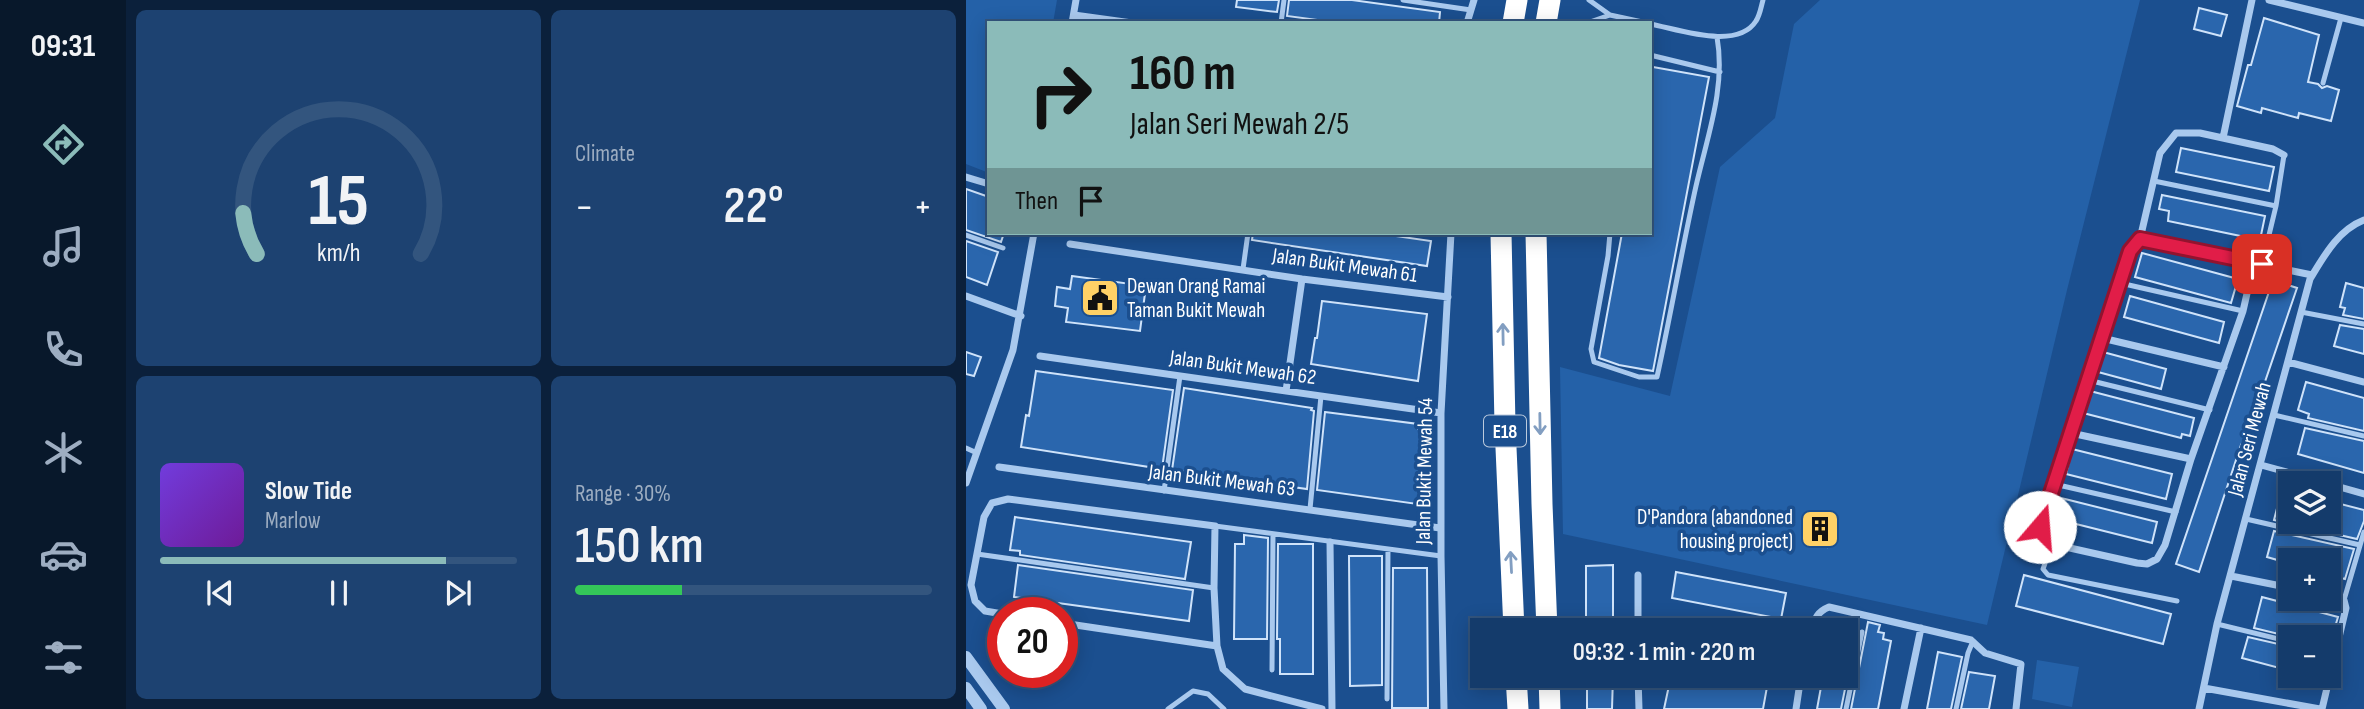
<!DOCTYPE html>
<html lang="en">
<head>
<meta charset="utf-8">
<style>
	:root { --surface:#143b6b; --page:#1d4271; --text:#f1f3f6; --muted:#9dadc1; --line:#33557e; --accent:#8bbbb9 }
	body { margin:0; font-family:"Sofia Sans Condensed",sans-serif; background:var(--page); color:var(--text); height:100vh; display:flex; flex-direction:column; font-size:26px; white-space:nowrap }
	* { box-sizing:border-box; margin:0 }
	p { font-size:23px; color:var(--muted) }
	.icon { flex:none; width:38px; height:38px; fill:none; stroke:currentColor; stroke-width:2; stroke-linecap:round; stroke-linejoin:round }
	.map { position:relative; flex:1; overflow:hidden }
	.panel { display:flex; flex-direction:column; gap:10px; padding:10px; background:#0b203b; width:840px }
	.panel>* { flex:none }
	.banner { position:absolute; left:21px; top:21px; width:665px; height:214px; border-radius:0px; box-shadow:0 4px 18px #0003,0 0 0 2px var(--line); background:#8bbbb9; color:#111; overflow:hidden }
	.fabs { position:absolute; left:1312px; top:471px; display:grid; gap:14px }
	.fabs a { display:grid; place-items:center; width:63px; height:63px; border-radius:0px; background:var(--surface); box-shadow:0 4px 18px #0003,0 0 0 2px var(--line); font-size:35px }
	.speed { position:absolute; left:21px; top:597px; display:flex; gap:14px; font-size:35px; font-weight:700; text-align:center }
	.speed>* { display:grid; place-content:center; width:91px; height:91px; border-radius:50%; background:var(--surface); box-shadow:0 4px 18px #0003,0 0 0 2px var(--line); line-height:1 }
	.speed .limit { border:10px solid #d22; background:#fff; color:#111 }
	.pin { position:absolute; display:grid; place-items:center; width:60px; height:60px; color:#fff; margin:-30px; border-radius:14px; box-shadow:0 4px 10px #0006 }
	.me { position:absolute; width:77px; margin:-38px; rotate:18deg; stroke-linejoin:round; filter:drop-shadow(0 0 5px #0008) }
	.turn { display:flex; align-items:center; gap:24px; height:147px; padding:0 28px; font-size:32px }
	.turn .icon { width:91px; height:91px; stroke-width:2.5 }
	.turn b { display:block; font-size:49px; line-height:60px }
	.then { display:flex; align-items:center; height:66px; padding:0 28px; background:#0003; gap:14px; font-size:26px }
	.big { font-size:52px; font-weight:600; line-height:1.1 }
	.panel .card { flex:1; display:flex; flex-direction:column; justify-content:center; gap:10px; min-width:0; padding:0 24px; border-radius:10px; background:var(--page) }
	.panel .dial { align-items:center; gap:0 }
	.dial svg { height:182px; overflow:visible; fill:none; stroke:var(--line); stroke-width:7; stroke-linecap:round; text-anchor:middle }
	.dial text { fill:var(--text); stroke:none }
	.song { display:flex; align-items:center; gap:21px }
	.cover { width:84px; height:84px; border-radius:10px; background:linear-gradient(135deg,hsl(260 70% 55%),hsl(280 70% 35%)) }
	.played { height:7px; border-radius:4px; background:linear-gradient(90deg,var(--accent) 80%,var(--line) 80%) }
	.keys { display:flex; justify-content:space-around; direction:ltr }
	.heat { display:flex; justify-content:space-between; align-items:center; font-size:38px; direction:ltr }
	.charge { height:10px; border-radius:5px; background:linear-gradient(90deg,#34c759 30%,var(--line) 0) }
	.panel .tiles { flex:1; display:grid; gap:10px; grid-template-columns:repeat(2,1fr) }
	.trip { position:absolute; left:504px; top:618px; width:388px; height:70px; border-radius:0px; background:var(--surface); box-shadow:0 4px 18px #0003,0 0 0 2px var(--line); font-weight:600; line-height:70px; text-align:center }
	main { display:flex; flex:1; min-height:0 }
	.tabs { display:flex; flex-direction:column; width:126px; justify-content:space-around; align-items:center; background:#08182b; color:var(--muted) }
	.tabs .icon { width:49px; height:49px }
	.tabs .active { color:var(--accent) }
	.tabs b { font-size:32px; color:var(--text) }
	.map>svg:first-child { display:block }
</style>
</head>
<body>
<main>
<nav class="tabs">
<b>09:31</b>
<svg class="icon active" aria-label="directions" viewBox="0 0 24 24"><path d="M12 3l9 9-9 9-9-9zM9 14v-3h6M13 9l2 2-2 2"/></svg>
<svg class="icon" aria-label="music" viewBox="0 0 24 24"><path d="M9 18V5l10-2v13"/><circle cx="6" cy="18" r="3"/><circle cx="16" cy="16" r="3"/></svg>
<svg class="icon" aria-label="phone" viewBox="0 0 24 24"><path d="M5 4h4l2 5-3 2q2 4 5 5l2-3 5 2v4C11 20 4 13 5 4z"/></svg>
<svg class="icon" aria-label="climate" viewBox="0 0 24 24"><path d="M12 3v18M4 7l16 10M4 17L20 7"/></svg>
<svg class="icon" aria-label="car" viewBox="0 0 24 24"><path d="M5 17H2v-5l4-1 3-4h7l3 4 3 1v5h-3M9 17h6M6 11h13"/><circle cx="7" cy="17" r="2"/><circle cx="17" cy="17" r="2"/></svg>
<svg class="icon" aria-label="filters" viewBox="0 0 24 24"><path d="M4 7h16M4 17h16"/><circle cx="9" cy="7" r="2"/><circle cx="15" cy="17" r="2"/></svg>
</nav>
<section class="panel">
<div class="tiles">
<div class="card dial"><svg viewBox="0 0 100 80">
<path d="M14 69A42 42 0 1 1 86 69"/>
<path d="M14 69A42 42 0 0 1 8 51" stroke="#8bbbb9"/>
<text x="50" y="56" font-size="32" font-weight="700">15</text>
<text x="50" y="72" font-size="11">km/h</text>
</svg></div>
<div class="card"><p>Climate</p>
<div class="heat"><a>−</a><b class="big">22°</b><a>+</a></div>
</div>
<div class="card">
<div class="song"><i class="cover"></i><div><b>Slow Tide</b><p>Marlow</p></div></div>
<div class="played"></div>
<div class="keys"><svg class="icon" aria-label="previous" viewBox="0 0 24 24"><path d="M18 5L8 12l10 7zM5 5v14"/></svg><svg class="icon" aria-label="pause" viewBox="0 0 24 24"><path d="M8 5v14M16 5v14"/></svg><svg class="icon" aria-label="next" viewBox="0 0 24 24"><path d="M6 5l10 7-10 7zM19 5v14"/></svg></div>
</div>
<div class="card"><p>Range · 30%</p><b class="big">150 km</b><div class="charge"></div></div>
</div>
</section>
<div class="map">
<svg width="1398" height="709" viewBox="0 0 1398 709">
	<rect width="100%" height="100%" fill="#1b4f8f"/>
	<path fill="#2461a8" d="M0,0H91L87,23H23V173L0,164Z
		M854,0H1174L1101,290L1021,625L597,534L594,367L704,396L754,167L809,118L828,24Z
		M1071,660L1113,667L1106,707L1066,699Z"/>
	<path fill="#2a66ad" stroke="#cfe3fa" stroke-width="2" d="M271,0H313L311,12L270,7Z
		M323,0H386L474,12L473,23H374L321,16Z
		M1233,8L1261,15L1255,36L1228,29Z
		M1298,18L1353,35L1342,82L1352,84L1356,88L1361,86L1373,90L1365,121L1333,113L1332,118L1296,108L1295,113L1271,106L1282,65H1285Z
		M687,67L743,77L687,371L653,365L633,358L656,233H684V82Z
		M1215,148L1308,167L1303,191L1210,172Z
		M0,189L23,197V233H38L35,242L0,230Z
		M1196,195L1299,216L1294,240L1202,221L1203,211L1193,209Z
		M287,233H409L465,241L461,266L286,240Z
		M0,241L32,252L21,285L0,277Z
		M1176,253L1272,279L1265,303L1169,277Z
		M106,276L180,286L174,331L100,322L102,308L89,306L91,287L104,289Z
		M1307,280L1331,288L1277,446L1275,445L1233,572L1210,564Z
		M1380,283L1398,288V319L1377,315L1379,308L1374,307Z
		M1164,296L1258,322L1253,343L1158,317Z
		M356,301L461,314L452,381L345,364L349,338H351Z
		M1374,325L1398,329V354L1368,346Z
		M0,352L15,357L8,376L0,374Z
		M1137,352L1200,369L1195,389L1132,372Z
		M70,371L207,390L196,469L55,447L60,415L63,416Z
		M1340,382L1398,398V431L1342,418L1343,414L1332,410Z
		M218,388L346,408L345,410L348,411L341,489L206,470Z
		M1124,391L1228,418L1224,436L1216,434L1215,438L1117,413Z
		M359,412L452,424V429L464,430L451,504L351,490Z
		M1339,428L1398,441V473L1332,454Z
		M1106,449L1206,474L1200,499L1100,474Z
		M1316,489L1325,491V522H1363V501L1398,510V521L1391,539L1308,520Z
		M1091,497L1191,522L1186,543L1086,518Z
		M847,512L868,518L861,547L839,541Z
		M49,517L225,542L219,579L54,555V551L44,550Z
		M1308,531L1388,549L1379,579L1363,575V560H1325V564L1301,557Z
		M278,535L302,538L301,639H268L269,544H278Z
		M312,544H347V674H314V639H311Z
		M383,556H416V685L384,686Z
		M52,565L227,590L223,621L48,597Z
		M647,565V626H620V566Z
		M427,568H461L462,708H426Z
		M710,572L820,593L815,619L706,598Z
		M1058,575L1205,614L1197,644L1050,606Z
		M1296,597L1372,617L1366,637H1351L1325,630V637L1288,628Z
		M902,622L914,625L912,632L918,633L917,639L925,641L912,709H885Z
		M880,632L890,634L875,709H851L857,676H880Z
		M1282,637L1325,647V671L1276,658Z
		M972,652L996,657L985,709H961Z
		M1003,672L1029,676L1023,709H995Z
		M621,676H647L646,709H621Z
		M705,676H803L797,709H698Z"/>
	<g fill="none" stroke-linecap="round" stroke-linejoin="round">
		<path stroke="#a9c9ee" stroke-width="5" d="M437,0L505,10
			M623,0L644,15L681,23
			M315,23L318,0
			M621,23L644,15
			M684,24C712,29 771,51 790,21C794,15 795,7 797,0
			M684,55L754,72
			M1357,83L1375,18
			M1188,181L1310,206
			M644,233L642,256L625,349L628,362L673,377H691C705,313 716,249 730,186C741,137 760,88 751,37
			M0,235L37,248
			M1296,264L1310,206L1318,155
			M277,269L282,233
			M1154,283L1277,311
			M1335,312L1398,324
			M1122,380L1244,410
			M1308,415L1398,436
			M0,448L11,453
			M1088,484L1210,512
			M198,491L214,376
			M344,509L355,396
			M1280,519L1394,545
			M249,526L475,556
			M1074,527L1164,251
			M1086,544L1077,569L1082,575L1211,601
			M11,554L248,588
			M1378,600L1398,532
			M1251,624L1325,642
			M306,670L307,534
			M421,699L422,549
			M202,709L227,691L242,694L258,709
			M880,709L896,632
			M990,709L1002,653L1007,641"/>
		<path stroke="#a9c9ee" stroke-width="7" d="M1303,0L1398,23
			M108,15L166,23
			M106,23L110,0
			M501,23L508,0
			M1257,138L1286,0
			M0,177L23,184
			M1174,239L1194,153L1210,133H1234L1307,149L1318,155
			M104,244L336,279L482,297
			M1164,251L1174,239L1346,275
			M0,296L55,316
			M1136,338L1258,367
			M74,356L475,413
			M1322,362L1398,382
			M320,391L336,279
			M1105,433L1225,459
			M1295,465L1360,483
			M33,467L474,528
			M0,483L47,350L68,233
			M1363,484L1398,494
			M1074,527L1086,544L1171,563L1181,564L1191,559L1199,545L1225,459L1277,311L1288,263
			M364,542L366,709
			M1265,576L1325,588
			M37,614L19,611L9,601L5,585L18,517L26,503L42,499L249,526L248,588L251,646L257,669L279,689L356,709
			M96,623L251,646
			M672,623L713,630
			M672,630V575
			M846,630C849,618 851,612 863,607L1005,640L1019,653L1055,664L1050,709
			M672,676L673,709
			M1238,688L1354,709
			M478,709L475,556V413L485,233
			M830,709L835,676
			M938,709L955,628
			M1233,709L1251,624L1344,279C1358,256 1372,230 1398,220
			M1356,709L1380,608L1378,600L1363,596"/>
		<path stroke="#a9c9ee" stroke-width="12" d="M0,657L38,709
			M0,688L15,709"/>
		<path stroke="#fff" stroke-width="21" d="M547,23L551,0
			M580,23L584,0
			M535,233L539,425L548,630
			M570,233L576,504L581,630
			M550,676L552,709
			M583,676L584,709"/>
	</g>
	<defs><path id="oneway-shaft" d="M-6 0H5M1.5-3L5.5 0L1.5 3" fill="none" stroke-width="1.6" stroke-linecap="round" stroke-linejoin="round" transform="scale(1.75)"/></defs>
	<g stroke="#829ec1">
		<use href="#oneway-shaft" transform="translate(537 334) rotate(-91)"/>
		<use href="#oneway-shaft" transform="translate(574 424) rotate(89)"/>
		<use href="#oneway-shaft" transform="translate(545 562) rotate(-93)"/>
	</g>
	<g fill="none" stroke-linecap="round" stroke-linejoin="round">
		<defs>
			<path id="route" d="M1074,527L1164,251L1174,239L1296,264"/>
		</defs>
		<use href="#route" stroke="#92132f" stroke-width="18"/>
		<use href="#route" stroke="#e11d48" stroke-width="12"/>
	</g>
	<defs>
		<symbol id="civic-square" viewBox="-11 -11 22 22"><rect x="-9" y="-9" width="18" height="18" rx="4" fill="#ffd166" stroke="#1b4f8f"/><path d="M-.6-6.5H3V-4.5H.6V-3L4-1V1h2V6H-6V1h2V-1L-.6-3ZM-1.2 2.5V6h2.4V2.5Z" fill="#111"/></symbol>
		<symbol id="building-square" viewBox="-11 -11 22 22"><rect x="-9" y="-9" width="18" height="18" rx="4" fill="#ffd166" stroke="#1b4f8f"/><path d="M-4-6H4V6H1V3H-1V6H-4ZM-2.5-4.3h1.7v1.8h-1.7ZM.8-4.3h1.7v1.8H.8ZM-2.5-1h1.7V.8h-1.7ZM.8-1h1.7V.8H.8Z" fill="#111"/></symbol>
	</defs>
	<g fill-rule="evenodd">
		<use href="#civic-square" x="112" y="276" width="44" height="44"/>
		<use href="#building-square" x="832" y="507" width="44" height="44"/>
	</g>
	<g text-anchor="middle" stroke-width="7" stroke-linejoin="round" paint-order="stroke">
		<rect fill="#1b4f8f" stroke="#bbcadd" stroke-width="2" x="518" y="415.5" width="42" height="31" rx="5"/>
		<g font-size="19" font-weight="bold" fill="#fff">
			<text x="539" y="438">E18</text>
		</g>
		<g font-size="21" fill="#fff" stroke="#1b4f8f">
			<text transform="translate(379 265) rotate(8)" y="7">Jalan Bukit Mewah 61</text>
			<text transform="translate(277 367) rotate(8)" y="7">Jalan Bukit Mewah 62</text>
			<text transform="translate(1283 439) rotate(-75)" y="7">Jalan Seri Mewah</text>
			<text transform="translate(458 471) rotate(-89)" y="7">Jalan Bukit Mewah 54</text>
			<text transform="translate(256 480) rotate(7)" y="7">Jalan Bukit Mewah 63</text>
		</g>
		<g font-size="21" fill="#fff" stroke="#1b4f8f" text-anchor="start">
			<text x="161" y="293">Dewan Orang Ramai<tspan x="161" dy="24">Taman Bukit Mewah</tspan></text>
			<text x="827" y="524" text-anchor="end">D'Pandora (abandoned<tspan x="827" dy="24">housing project)</tspan></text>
		</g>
	</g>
</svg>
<div class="fabs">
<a><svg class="icon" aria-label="layers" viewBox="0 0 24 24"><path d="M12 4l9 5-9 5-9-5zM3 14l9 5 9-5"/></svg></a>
<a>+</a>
<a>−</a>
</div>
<div class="speed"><div class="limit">20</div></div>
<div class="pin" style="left:1296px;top:264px;background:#d93025"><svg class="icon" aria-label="arrive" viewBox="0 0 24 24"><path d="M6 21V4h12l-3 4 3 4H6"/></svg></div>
<svg class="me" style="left:1074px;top:527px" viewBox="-20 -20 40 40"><circle r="19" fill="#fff"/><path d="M0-13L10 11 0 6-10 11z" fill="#e11d48"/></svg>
<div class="trip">09:32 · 1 min · 220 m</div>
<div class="banner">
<div class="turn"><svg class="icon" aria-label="right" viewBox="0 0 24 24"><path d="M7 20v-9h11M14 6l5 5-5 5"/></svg><div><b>160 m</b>Jalan Seri Mewah 2/5</div></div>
<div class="then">Then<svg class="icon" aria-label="arrive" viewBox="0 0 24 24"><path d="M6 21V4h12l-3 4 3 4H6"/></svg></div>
</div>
</div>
</main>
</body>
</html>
